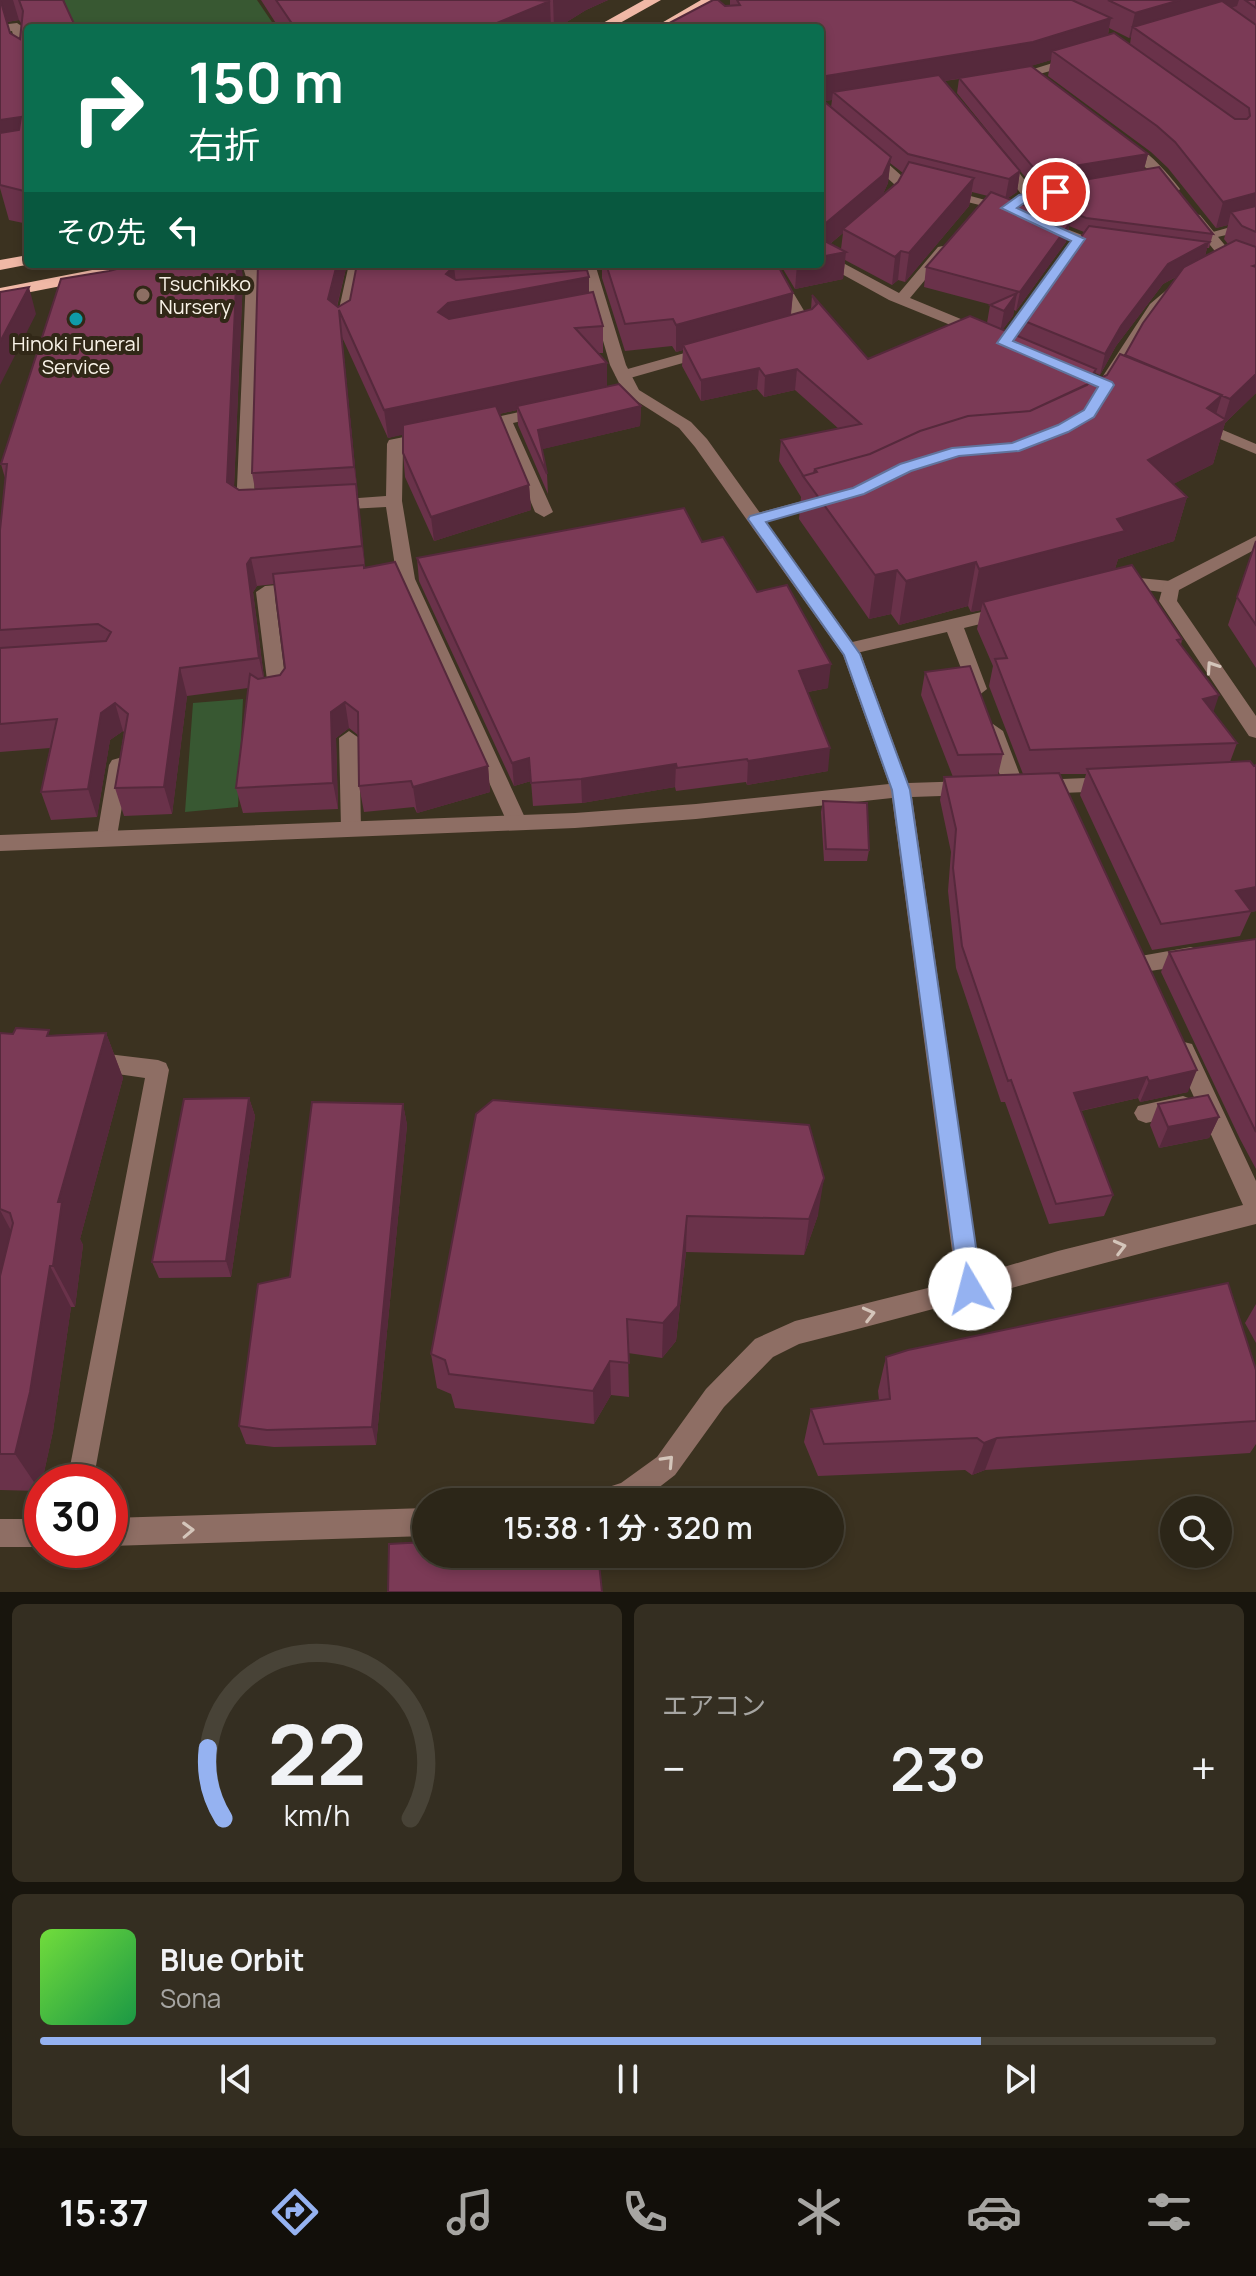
<!DOCTYPE html>
<html lang="ja">
<head>
<meta charset="utf-8">
<style>
	:root { --surface:#2c2618; --page:#342e21; --text:#f1f3f6; --muted:#a6a5a2; --line:#484337; --accent:#95b2f1 }
	body { margin:0; font-family:Manrope,"Noto Sans JP",sans-serif; background:var(--page); color:var(--text); height:100vh; display:flex; flex-direction:column; font-size:30px; white-space:nowrap }
	* { box-sizing:border-box; margin:0 }
	p { font-size:26px; color:var(--muted) }
	.icon { flex:none; width:44px; height:44px; fill:none; stroke:currentColor; stroke-width:2; stroke-linecap:round; stroke-linejoin:round }
	.map { position:relative; height:1592px; overflow:hidden }
	.drawer { display:flex; flex-direction:column; gap:12px; padding:12px; background:#18150d; flex:1 }
	.drawer>* { flex:none }
	.top-card { position:absolute; left:24px; top:24px; width:800px; height:244px; border-radius:8px; box-shadow:0 4px 12px #0003,0 0 0 2px var(--line); background:#0b6e4f; color:#fff; overflow:hidden }
	.buttons { position:absolute; left:1160px; top:1496px; display:grid; gap:16px }
	.buttons a { display:grid; place-items:center; width:72px; height:72px; border-radius:50%; background:var(--surface); box-shadow:0 4px 12px #0003,0 0 0 2px var(--line); font-size:40px }
	.speed { position:absolute; left:24px; top:1464px; display:flex; gap:16px; font-size:40px; font-weight:700; text-align:center }
	.speed>* { display:grid; place-content:center; width:104px; height:104px; border-radius:50%; background:var(--surface); box-shadow:0 4px 12px #0003,0 0 0 2px var(--line); line-height:1 }
	.speed .limit { border:12px solid #d22; background:#fff; color:#111 }
	.pin { position:absolute; display:grid; place-items:center; width:68px; height:68px; color:#fff; margin:-34px; border:4px solid #fff; border-radius:50%; box-shadow:0 2px 8px #0007 }
	.me { position:absolute; width:88px; margin:-44px; rotate:352deg; stroke-linejoin:round; filter:drop-shadow(0 0 6px #0008) }
	.turn { display:flex; align-items:center; gap:28px; height:168px; padding:0 32px; font-size:36px }
	.turn .icon { width:104px; height:104px; stroke-width:2.5 }
	.turn b { display:block; font-size:56px; line-height:68px }
	.then { display:flex; align-items:center; height:76px; padding:0 32px; background:#0003; gap:16px; font-size:30px }
	.big { font-size:60px; font-weight:600; line-height:1.1 }
	.drawer .widget { flex:1; display:flex; flex-direction:column; justify-content:center; gap:12px; min-width:0; padding:0 28px; border-radius:12px; background:var(--page) }
	.drawer .dial { align-items:center; gap:0 }
	.dial svg { height:208px; overflow:visible; fill:none; stroke:var(--line); stroke-width:7; stroke-linecap:round; text-anchor:middle }
	.dial text { fill:var(--text); stroke:none }
	.song { display:flex; align-items:center; gap:24px }
	.cover { width:96px; height:96px; border-radius:12px; background:linear-gradient(135deg,hsl(100 70% 55%),hsl(140 70% 35%)) }
	.played { height:8px; border-radius:4px; background:linear-gradient(90deg,var(--accent) 80%,var(--line) 80%) }
	.keys { display:flex; justify-content:space-around; direction:ltr }
	.heat { display:flex; justify-content:space-between; align-items:center; font-size:44px; direction:ltr }
	.drawer .tiles { flex:1; display:grid; gap:12px; grid-template-columns:1fr 1fr }
	.widget:last-child { grid-column:span 2 }
	.trip { position:absolute; left:412px; top:1488px; width:432px; height:80px; border-radius:40px; background:var(--surface); box-shadow:0 4px 12px #0003,0 0 0 2px var(--line); font-weight:600; line-height:80px; text-align:center }
	.menu { display:flex; height:128px; justify-content:space-around; align-items:center; background:#120f0a; color:var(--muted) }
	.menu .icon { width:56px; height:56px }
	.menu .selected { color:var(--accent) }
	.menu b { font-size:36px; color:var(--text) }
	.map>svg:first-child { display:block }
</style>
</head>
<body>
<div class="map">
<svg width="1256" height="1592" viewBox="0 0 1256 1592">
	<rect width="100%" height="100%" fill="#3b3220"/>
	<path fill="#385832" d="M64,0H257L276,28H75Z
		M243,699L238,807L185,812L193,703Z"/>
	<g fill="none" stroke-linecap="round" stroke-linejoin="round">
		<path fill="#8e6e64" fill-rule="evenodd" d="M17,23L23,27L28,44V69L22,65L12,31L0,33V25Z
			M997,157H1007L1037,196L1035,199H1025L995,160Z
			M1256,220V228L1209,239L1202,235Z
			M1079,235L1086,239L1009,346H999V340L1074,236Z
			M943,246L950,250L910,298L985,329V335H975L889,300L820,262V256H830L899,293L938,247Z
			M242,264H256L260,277L254,505L260,510L251,515L239,514L236,510L246,277Z
			M349,264H363L351,327L343,332L335,327Z
			M762,264H776L812,324L809,327L785,331V325L795,322Z
			M1176,282L1183,286L1161,310L1117,379H1105L1103,376L1150,304Z
			M706,347L711,349V355L623,380L615,375L617,372Z
			M542,407L548,409V415L513,423L553,512L544,517L535,512L499,426L476,431L468,426L470,423Z
			M1197,419L1256,444V454L1191,427V421Z
			M429,432L437,437L435,441L403,447L402,501L415,579L527,822L524,827H510L507,822L397,579L386,507L331,510L322,505L331,500L386,496L387,444L389,440Z
			M825,495L831,496L833,500L831,504L756,524L747,519L750,515Z
			M1119,576L1170,581L1179,587L1170,593L1113,586L1110,582Z
			M303,583L309,585L312,589L309,593L275,597L287,693L278,700L262,699L260,694L268,688L256,592L265,586Z
			M1003,607L1012,613L1009,617L964,628L987,689L978,696L969,689L947,632L848,655L839,649L848,643Z
			M993,724L1003,731L1025,788L1022,793H1008L1005,788L983,731Z
			M349,731L359,738L361,828L358,833H344L341,828L339,738Z
			M119,758L126,760L129,765L117,836L114,841H100L97,836L109,765L112,760Z
			M1183,1096L1191,1099L1195,1106L1191,1113L1146,1123L1138,1120L1134,1113L1138,1106Z"/>
		<path fill="#8e6e64" fill-rule="evenodd" d="M1075,56L1081,60L1079,63L1014,81L1008,77Z
			M1119,140C1138,138 1169,174 1180,189L1178,192H1168L1156,176L1119,146Z
			M864,151H874L904,178L1015,208L1008,212L894,184L864,157Z
			M1195,214L1200,215L1233,255L1256,265V275L1223,261L1188,218Z
			M1044,220L1082,235L1110,240L1112,243L1105,247L1074,242L1039,227V221Z
			M581,264H595L626,365L639,390L691,422L707,439L861,654L908,783L970,781L977,783L980,788L977,793L970,795L912,797L980,1274L1058,1251L1243,1205L1173,1051L1176,1044L1184,1042L1192,1044L1256,1181V1224C1103,1262 952,1305 799,1344L773,1357L724,1407L675,1475L640,1502H589L593,1492L621,1483L657,1457L706,1389L755,1339L795,1321L956,1281L892,798L696,819L575,828L0,851V835L575,813L696,804L889,784L843,655L695,447L679,428L624,393L610,365Z
			M1256,536V549L1179,590L1177,601L1256,716V738L1249,736L1159,601L1164,583Z
			M1110,777L1117,779L1120,784L1117,789L1110,791L1038,794L1031,792L1028,787L1031,782L1038,780Z
			M1191,947L1199,950L1202,956L1199,962L1191,965L1143,972L1135,969L1132,963L1135,957Z
			M91,1052L158,1060L166,1063L169,1070L93,1482H67L145,1078L83,1069L80,1062L83,1055Z
			M426,1508V1536L110,1546V1518Z
			M0,1519H42V1547H0Z"/>
		<path fill="#f0b8a6" fill-rule="evenodd" d="M644,0H661L611,28H594Z
			M701,0H718L670,28H653Z
			M28,255V264H31L0,270V260Z
			M123,264H156L148,269L0,298V288Z"/>
	</g>
	<path fill="#6a324a" fill-rule="evenodd" d="M0,0H63L28,28V224L9,220L0,188ZM19,20L21,23L20,39L10,33L7,22Z
		M261,0H608L586,10L557,28H553L551,25V28H279Z
		M730,0H1256V393L1225,423L1213,464L1173,484L1187,497L1174,541L1118,559L1115,569L1182,639L1181,645L1213,712L1237,743L1230,762L1256,911L1251,912L1240,936L1152,950L1080,795L1086,774H1060L1188,1092L1140,1102L1138,1098L1081,1111L1113,1195L1104,1216L1049,1224L1005,1102H1001L956,968L948,891L951,852L940,800L944,777H953L921,695L925,672L1003,754L998,775L1023,774L989,686L993,666L977,629L981,610L971,612L968,606L899,625L891,614L869,619L799,519L801,497L779,461L781,440L839,429L795,390L764,397L757,389L701,401L682,366L683,350L676,352L672,346L625,351L602,278V264H777L793,293L791,315L811,309L812,295L868,359L987,323L990,305H992L924,287L926,267L988,196L972,192L969,206L905,282L898,280L892,285L845,260L843,279L795,289L780,264H820L725,6H730ZM1109,28L1129,38L1131,37L1130,44L1108,35ZM1051,60L1048,76L1151,152L1168,168L1216,228L1228,225L1224,239L1228,244L1205,256L1207,248H1209L1213,234L1026,193L1024,205L1008,198L1017,192L1020,171L944,81L959,79L957,93L1034,188L1144,169L1148,154L1030,66ZM832,100L831,107L824,101ZM890,163L903,173L898,182L882,196L888,183ZM1069,226L1084,232L1022,320L1018,336L1003,329L1013,316L1014,310L1016,311L1066,242ZM843,233L841,249L830,244ZM1178,276L1125,356L1107,375L1093,382L1095,373L1100,375L1116,346L1163,284Z
		M258,264H347L337,307H338L350,300L357,264H583V270L589,277V292L603,326V353H598L607,387L641,406L640,426L542,449L547,474L548,494L518,425L517,410L499,414L529,485L531,510L434,541L405,477L403,453V434L388,438L342,337L365,568L488,766L490,792L417,813L414,807L364,812L359,786L358,735L349,728L336,738L338,809L243,813L236,788L248,688L187,696L172,814L124,816L115,788L124,732L123,731L110,740L97,817L51,820L41,792L50,748L0,752V530L5,478L1,464L243,277L234,487L239,490L255,489L252,473ZM275,584L285,668L280,675L264,678L253,592L257,586Z
		M1256,541V668L1228,625Z
		M702,542L757,592L828,688L808,692L828,771L747,785L746,782L676,791L675,787L582,803L533,806L531,781L514,786L419,581L417,558Z
		M823,801L869,850L867,861H824L821,812Z
		M1256,939V1169L1240,1139L1161,972L1169,952Z
		M0,1033L51,1035L106,1033L123,1078L80,1239L83,1245L75,1307H71L53,1431L40,1491L0,1490Z
		M249,1098L255,1116L231,1277L159,1278L152,1262Z
		M403,1104L407,1125L376,1445L274,1447L246,1444L239,1426L290,1277Z
		M1158,1104L1219,1117L1209,1138L1159,1148L1150,1125Z
		M476,1114L818,1215L804,1255L686,1252L676,1341L662,1358L628,1353L629,1397L611,1395L594,1424L455,1408L451,1394L437,1388L431,1354Z
		M1256,1304V1343L1245,1323Z
		M886,1357L1256,1370V1444L1250,1453L985,1470L972,1475L965,1470L818,1476L804,1442L811,1409L879,1400L878,1391Z"/>
	<path fill="#56293c" d="M0,0H13L19,20L0,23Z
		M553,0H608L586,10L557,28H554Z
		M1180,0H1239L1237,6L1143,34L1133,27L1131,37L1129,38L1135,13Z
		M550,1L551,28H492L497,23Z
		M1111,18L1106,43L1052,51L1051,60L1028,67L840,98L833,92L832,100L820,102V77Z
		M21,117L28,145L0,156V120Z
		M1148,154L1144,169L1034,188L1037,172Z
		M891,157L888,183L880,201L843,229V233L820,252V228Z
		M1020,171L1017,192L1005,200L1009,179Z
		M974,178L969,206L905,282L909,253Z
		M1256,193V214L1231,212L1228,225L1216,228L1223,202Z
		M1070,223L1066,242L1016,311L1020,292Z
		M1209,242L1203,262L1163,284L1116,346L1100,375L1105,354L1121,326L1168,264Z
		M901,251L898,280L892,285L895,257Z
		M846,252L843,279L795,289L797,264H820V257Z
		M237,264H241L243,277L233,510L227,482Z
		M337,264H347L332,326L328,299Z
		M454,266L457,293L446,274Z
		M589,277V304L450,330L438,312L448,303Z
		M29,287L36,314L0,385V342Z
		M793,293L790,320L683,345V350L676,352V325Z
		M1017,293L1013,316L1000,333L1004,311Z
		M339,310L342,337L358,495L354,467Z
		M607,363V390L517,406V410L388,438L384,410Z
		M759,368L757,389L701,401V380Z
		M797,369L795,390L764,397L765,376Z
		M1096,369L1092,389L1056,422Z
		M1256,374V393L1225,423L1213,464L1136,503L1148,460L1222,395L1212,427L1223,422L1230,399Z
		M641,406L640,426L539,450L538,430Z
		M356,484L360,512L366,574L362,546Z
		M529,485L531,510L434,541L431,517Z
		M1187,497L1174,541L1118,559L1113,575L983,602L981,610L971,612L979,569L1117,519Z
		M251,558L257,586L253,592L265,686L259,658L247,564Z
		M976,562L968,606L899,625L906,581Z
		M897,570L891,614L869,619L875,575Z
		M831,664L828,688L797,694L799,671Z
		M180,668L187,696L172,814L164,787Z
		M1219,695L1210,722L1203,699Z
		M345,702L349,728L336,738L338,809L333,783L331,712Z
		M115,703L123,731L110,740L97,817L88,789L101,713Z
		M830,748L828,771L747,785L748,761Z
		M529,758L531,781L514,786L512,763Z
		M676,764L675,787L582,803L581,779Z
		M488,766L490,792L417,813L413,787Z
		M1256,887V911L1251,912L1236,891Z
		M106,1033L123,1078L80,1239L83,1245L75,1307L53,1266L58,1202Z
		M1197,1070L1188,1092L1140,1102L1149,1081Z
		M1147,1077L1138,1098L1066,1114L1074,1093Z
		M249,1098L255,1116L231,1277L226,1261Z
		M403,1104L407,1125L376,1445L372,1427Z
		M1219,1117L1209,1138L1159,1148L1168,1127Z
		M824,1178L818,1215L804,1255L809,1219Z
		M0,1210L22,1251L0,1287Z
		M687,1216L686,1252L676,1341L662,1358L663,1323Z
		M50,1266L71,1307L53,1431L40,1491L15,1454Z
		M610,1361L611,1395L594,1424L593,1391Z
		M997,1438L985,1470L972,1475L984,1443Z"/>
	<path fill="#7b3a56" stroke="#56293c" stroke-width="2" d="M19,0H63L76,28H28V192L0,185V133L19,130L21,117L0,120V2H1L10,33L20,39L23,11Z
		M276,0H535L550,1L497,23L500,24L492,28H295Z
		M713,0H718L725,6L740,5L737,0H1072L1111,18L1033,42L820,77V28H660Z
		M1108,0H1180L1135,13Z
		M1245,0H1256V8Z
		M1222,1L1256,25V193L1223,202L1175,142L1157,126L1052,51L1114,33L1235,119H1247L1250,116L1249,108L1133,27Z
		M1031,66L1148,154L1037,172L959,78Z
		M939,75L1020,171L1009,179L908,154L833,92Z
		M820,85V98L891,157L883,175L820,228Z
		M909,162L974,178L909,253L901,251L895,257L843,229L898,182Z
		M1159,167L1213,234L1086,218L1026,193L1031,189Z
		M991,192L1070,223L1020,292L926,267Z
		M1256,206V232L1242,226L1231,212Z
		M1089,226L1209,242L1168,264L1121,326L1105,354L1022,320Z
		M820,232L821,239L846,252L820,257Z
		M1236,240L1256,247V265L1253,266L1256,267V374L1230,399L1125,355L1143,323L1184,267Z
		M136,264H237L227,482L239,490L356,484L362,546L251,558L247,564L259,658L180,668L164,787L115,788L128,714L115,703L101,713L88,789L41,792L57,719L0,724V648L106,641L111,632L98,624L0,630V530L7,464H1L61,279L109,271Z
		M258,264H337L328,299L338,307L350,300L357,264H488L454,266L446,274L456,280L587,270L589,277L448,303L438,312L449,319L593,292L603,326L575,328L607,363L384,410L339,310L354,467L252,473Z
		M606,264H777L793,293L676,325L673,319L625,324Z
		M29,287L0,342V292Z
		M1017,293L1004,311L990,305Z
		M812,295L868,359L970,316L1096,369L1087,385L1030,411L968,416L920,431L870,454L815,469L814,473L803,476L804,477L781,440L861,424L797,369L765,376L759,368L701,380L683,345L812,309L817,304Z
		M1120,354L1222,395L1207,408L1226,420L1148,460L1187,497L1117,519L1125,531L979,569L976,562L906,581L897,570L875,575L803,476L817,472L815,469L870,454L920,431L968,416L1030,411L1107,375Z
		M619,384L641,406L538,430L547,474L517,406Z
		M496,406L529,485L431,517L403,453V425Z
		M684,508L702,542L723,537L757,592L787,585L831,664L799,671L830,748L748,761L747,759L677,768L676,764L581,779L531,783L529,758L512,763L417,558Z
		M1256,541V625L1237,597Z
		M395,562L488,766L413,787L411,781L359,786L358,712L345,702L331,712L333,783L236,788L250,674L258,679L280,675L285,668L273,574L364,565V568Z
		M1132,565L1182,639L1177,640L1219,695L1203,699L1237,743L1030,750L995,659L1007,658L983,602Z
		M970,666L1003,754L958,755L925,672Z
		M1250,761L1254,766L1256,765V887L1236,891L1251,911L1161,924L1087,769Z
		M1059,773L1197,1070L1149,1081L1147,1077L1074,1093L1113,1195L1056,1204L1011,1080L1008,1081L962,946L953,868L956,829L944,777Z
		M823,801L867,803L869,850L826,849Z
		M1256,939V1132L1169,952Z
		M16,1028L49,1030L47,1036L106,1033L58,1202H62L53,1266H50L30,1392L15,1454H0V1276L13,1223L10,1213L0,1209V1033L13,1034Z
		M1208,1095L1219,1117L1168,1127L1158,1104Z
		M249,1098L226,1261L152,1262L184,1099Z
		M493,1100L809,1125L824,1178L809,1219L687,1216L678,1306L663,1323L627,1319L629,1363L610,1361L593,1391L449,1374L445,1360L431,1354L476,1114Z
		M312,1102L403,1104L372,1427L267,1430L239,1426L258,1284L290,1277Z
		M1228,1283L1256,1370V1421L997,1438L984,1443L977,1438L824,1444L811,1409L890,1399L886,1357L908,1350Z
		M426,1542V1554H598L602,1592H388L389,1544Z"/>
	<defs><path id="oneway-chevron" d="M-2-3.5L2.5 0L-2 3.5" fill="none" stroke-width="1.6" stroke-linecap="round" stroke-linejoin="round" transform="scale(2)"/></defs>
	<g stroke="#d4c5ba">
		<use href="#oneway-chevron" transform="translate(1212 667) rotate(-124)"/>
		<use href="#oneway-chevron" transform="translate(1120 1247) rotate(-14)"/>
		<use href="#oneway-chevron" transform="translate(869 1314) rotate(-14)"/>
		<use href="#oneway-chevron" transform="translate(668 1461) rotate(-47)"/>
		<use href="#oneway-chevron" transform="translate(188 1530) rotate(-2)"/>
	</g>
	<path fill="#95b2f1" stroke="#61749d" stroke-width="2" d="M1056,188L1063,192L1061,194L1027,201L1017,208L1085,239L1013,341L1112,382L1114,385L1094,417L1068,432L1019,451L959,456L911,471L864,494L766,522L860,654L910,790L982,1289L978,1296L970,1300L962,1296L959,1289L892,790L844,655L748,519L750,516L853,488L900,464L952,448L1012,443L1058,425L1084,410L1098,387L997,343L1071,241L1001,208L1019,195Z"/>
	<circle fill="#8d6e63" stroke="#312817" stroke-width="3" cx="143" cy="295" r="8"/>
	<circle fill="#0f9aa8" stroke="#312817" stroke-width="3" cx="76" cy="319" r="8"/>
	<g text-anchor="middle" stroke-width="8" stroke-linejoin="round" paint-order="stroke">
		<g font-size="20" fill="#faf4e9" stroke="#312817" text-anchor="start">
			<text x="159" y="291">Tsuchikko<tspan x="159" dy="23">Nursery</tspan></text>
			<text x="76" y="351" text-anchor="middle">Hinoki Funeral<tspan x="76" dy="23">Service</tspan></text>
		</g>
	</g>
</svg>
<div class="buttons">
<a><svg class="icon" aria-label="search" viewBox="0 0 24 24"><circle cx="10" cy="10" r="6"/><path d="M15 15l6 6"/></svg></a>
</div>
<div class="speed"><div class="limit">30</div></div>
<div class="pin" style="left:1056px;top:192px;background:#d93025"><svg class="icon" aria-label="arrive" viewBox="0 0 24 24"><path d="M6 21V4h12l-3 4 3 4H6"/></svg></div>
<svg class="me" style="left:970px;top:1289px" viewBox="-20 -20 40 40"><circle r="19" fill="#fff"/><path d="M0-13L10 11 0 6-10 11z" fill="#95b2f1"/></svg>
<div class="trip">15:38 · 1 分 · 320 m</div>
<div class="top-card">
<div class="turn"><svg class="icon" aria-label="right" viewBox="0 0 24 24"><path d="M7 20v-9h11M14 6l5 5-5 5"/></svg><div><b>150 m</b>右折</div></div>
<div class="then">その先<svg class="icon" aria-label="left" viewBox="0 0 24 24"><path d="M17 20v-9H6M10 6l-5 5 5 5"/></svg></div>
</div>
</div>
<section class="drawer">
<div class="tiles">
<div class="widget dial"><svg viewBox="0 0 100 80">
<path d="M14 69A42 42 0 1 1 86 69"/>
<path d="M14 69A42 42 0 0 1 8 42" stroke="#95b2f1"/>
<text x="50" y="56" font-size="32" font-weight="700">22</text>
<text x="50" y="72" font-size="11">km/h</text>
</svg></div>
<div class="widget"><p>エアコン</p>
<div class="heat"><a>−</a><b class="big">23°</b><a>+</a></div>
</div>
<div class="widget">
<div class="song"><i class="cover"></i><div><b>Blue Orbit</b><p>Sona</p></div></div>
<div class="played"></div>
<div class="keys"><svg class="icon" aria-label="previous" viewBox="0 0 24 24"><path d="M18 5L8 12l10 7zM5 5v14"/></svg><svg class="icon" aria-label="pause" viewBox="0 0 24 24"><path d="M8 5v14M16 5v14"/></svg><svg class="icon" aria-label="next" viewBox="0 0 24 24"><path d="M6 5l10 7-10 7zM19 5v14"/></svg></div>
</div>
</div>
</section>
<nav class="menu">
<b>15:37</b>
<svg class="icon selected" aria-label="directions" viewBox="0 0 24 24"><path d="M12 3l9 9-9 9-9-9zM9 14v-3h6M13 9l2 2-2 2"/></svg>
<svg class="icon" aria-label="music" viewBox="0 0 24 24"><path d="M9 18V5l10-2v13"/><circle cx="6" cy="18" r="3"/><circle cx="16" cy="16" r="3"/></svg>
<svg class="icon" aria-label="phone" viewBox="0 0 24 24"><path d="M5 4h4l2 5-3 2q2 4 5 5l2-3 5 2v4C11 20 4 13 5 4z"/></svg>
<svg class="icon" aria-label="climate" viewBox="0 0 24 24"><path d="M12 3v18M4 7l16 10M4 17L20 7"/></svg>
<svg class="icon" aria-label="car" viewBox="0 0 24 24"><path d="M5 17H2v-5l4-1 3-4h7l3 4 3 1v5h-3M9 17h6M6 11h13"/><circle cx="7" cy="17" r="2"/><circle cx="17" cy="17" r="2"/></svg>
<svg class="icon" aria-label="filters" viewBox="0 0 24 24"><path d="M4 7h16M4 17h16"/><circle cx="9" cy="7" r="2"/><circle cx="15" cy="17" r="2"/></svg>
</nav>
</body>
</html>
